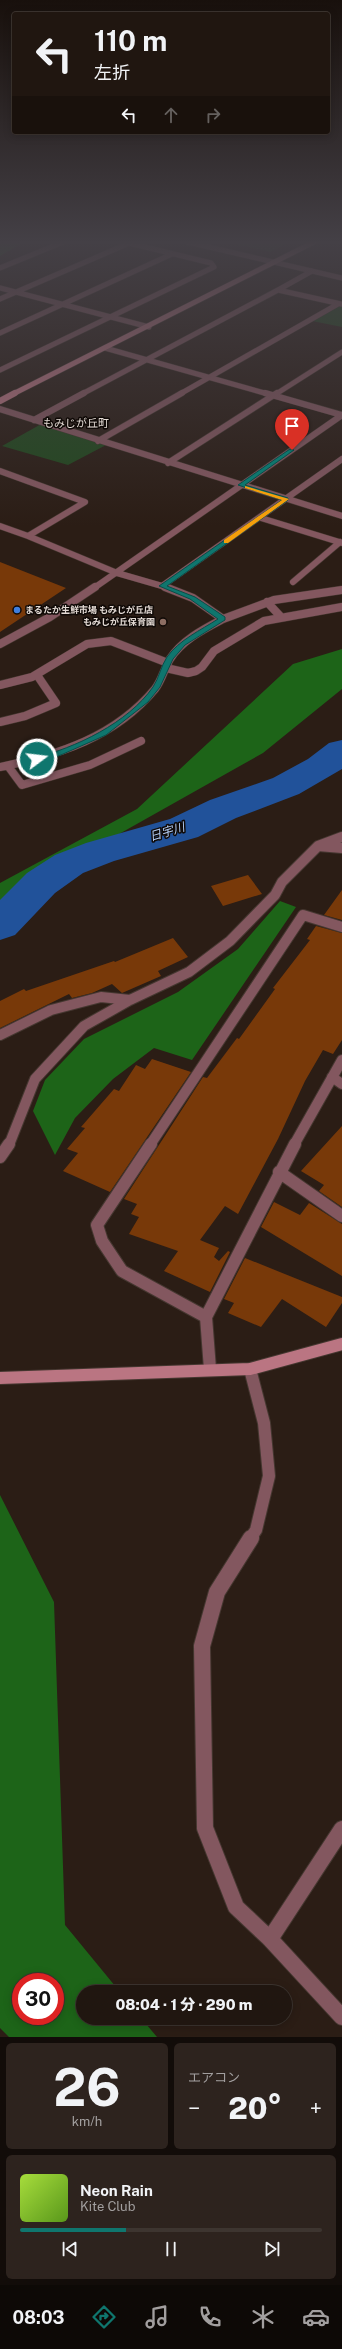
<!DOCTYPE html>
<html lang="ja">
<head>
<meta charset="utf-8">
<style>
	:root { --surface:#201610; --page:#2d231e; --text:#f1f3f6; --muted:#a29f9f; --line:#3d3530; --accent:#0f766e }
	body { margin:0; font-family:"Public Sans","Noto Sans JP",sans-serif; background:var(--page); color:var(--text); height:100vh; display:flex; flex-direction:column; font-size:15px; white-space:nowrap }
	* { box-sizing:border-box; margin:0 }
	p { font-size:13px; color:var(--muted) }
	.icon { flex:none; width:22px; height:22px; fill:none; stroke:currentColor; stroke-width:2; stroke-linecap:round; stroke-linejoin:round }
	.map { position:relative; height:2037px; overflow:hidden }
	.side { display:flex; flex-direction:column; gap:6px; padding:6px; background:#120c09; flex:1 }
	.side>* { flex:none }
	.top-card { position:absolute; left:12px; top:12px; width:318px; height:122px; border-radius:4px; box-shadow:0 2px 10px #0003,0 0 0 1px var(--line); background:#201610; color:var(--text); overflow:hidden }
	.speed { position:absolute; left:12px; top:1973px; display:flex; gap:8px; font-size:20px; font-weight:700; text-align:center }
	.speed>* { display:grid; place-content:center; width:52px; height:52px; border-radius:50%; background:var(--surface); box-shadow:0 2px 10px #0003,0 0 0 1px var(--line); line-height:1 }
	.speed .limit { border:6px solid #d22; background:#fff; color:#111 }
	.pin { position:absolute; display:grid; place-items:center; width:34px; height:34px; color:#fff; margin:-41px -17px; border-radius:50% 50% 50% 0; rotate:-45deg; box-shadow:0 0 4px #0007 }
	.pin .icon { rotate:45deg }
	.me { position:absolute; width:44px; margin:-22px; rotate:75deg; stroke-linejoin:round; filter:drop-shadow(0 0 3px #0008) }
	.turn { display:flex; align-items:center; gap:14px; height:84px; padding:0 16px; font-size:18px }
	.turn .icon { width:52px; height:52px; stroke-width:2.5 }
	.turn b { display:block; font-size:28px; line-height:34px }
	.lanes { display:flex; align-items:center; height:38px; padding:0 16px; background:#0003; justify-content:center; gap:20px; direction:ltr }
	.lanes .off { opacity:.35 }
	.big { font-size:30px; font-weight:800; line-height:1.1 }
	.side .card { flex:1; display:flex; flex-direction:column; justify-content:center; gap:6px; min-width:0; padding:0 14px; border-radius:6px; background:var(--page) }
	.side .dial { align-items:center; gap:0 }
	.dial b { font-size:52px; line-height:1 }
	.song { display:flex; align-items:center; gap:12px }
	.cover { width:48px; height:48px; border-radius:6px; background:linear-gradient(135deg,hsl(80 70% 55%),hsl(90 70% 35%)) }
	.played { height:4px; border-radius:2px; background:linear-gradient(90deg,var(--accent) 35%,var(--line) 35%) }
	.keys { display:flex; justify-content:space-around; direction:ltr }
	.heat { display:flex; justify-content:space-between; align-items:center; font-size:22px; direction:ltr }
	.side .tiles { flex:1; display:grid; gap:6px; grid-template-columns:1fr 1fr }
	.card:last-child { grid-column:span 2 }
	.trip { position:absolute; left:76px; top:1985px; width:216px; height:40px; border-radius:20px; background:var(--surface); box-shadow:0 2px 10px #0003,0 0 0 1px var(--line); font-weight:800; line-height:40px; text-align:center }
	.tab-bar { display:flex; height:64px; justify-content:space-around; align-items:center; background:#0d0906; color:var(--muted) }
	.tab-bar .icon { width:28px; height:28px }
	.tab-bar .active { color:var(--accent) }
	.tab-bar b { font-size:18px; color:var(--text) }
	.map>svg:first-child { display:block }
</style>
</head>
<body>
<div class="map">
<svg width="342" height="2037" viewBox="0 0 342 2037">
	<rect width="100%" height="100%" fill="#2b1d15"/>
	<path fill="#22481e" d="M218,240H294L270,252Z
		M338,307H342V327L312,321Z
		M43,423L108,444L68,465L2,446Z"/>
	<path fill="#1d6418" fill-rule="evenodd" d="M0,240H28L0,256Z
		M342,649V689L263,753L16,892L0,909V883L137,809L293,664Z
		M280,901L296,907L192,1060L154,1048L113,1079L75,1118L55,1155L33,1111L45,1080L84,1039L178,992L238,949Z
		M0,1495L54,1602L65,1925L120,1992H83V2018H141L157,2037H9L0,2028ZM21,1982H55V2016H21Z"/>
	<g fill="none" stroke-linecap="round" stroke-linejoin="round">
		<path fill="#21529a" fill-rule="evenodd" d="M342,740V769L299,794L236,818L198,837L114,861L83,873L55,893L15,935L0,940V900L27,873L55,855L86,843L170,819L210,800L273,778L308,759L329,743Z"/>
	</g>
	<path fill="#783909" d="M0,562L66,588L0,632Z
		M248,875L262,894L223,906L211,886Z
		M342,890V920L324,915Z
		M316,926L342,933V1040L333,1054L323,1050L305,1081L278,1139L238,1214L225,1206L200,1240L219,1248L214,1257L219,1261L228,1251L230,1252L210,1292L164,1271L178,1251L129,1234L139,1217L131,1214L137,1204L124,1199L203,1077L207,1078L237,1038L239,1039L275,989L273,988L310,940L307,939Z
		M173,938L188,957L158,971L161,976L122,993L112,984L92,993L72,998L69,994L0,1028V1001L24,989L26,991L114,961L115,962Z
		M152,1059L191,1072L110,1192L63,1171L78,1153L67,1149L85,1128L81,1127L114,1089L119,1091L136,1065L145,1069Z
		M342,1126V1207L319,1191L324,1185L301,1171Z
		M274,1202L300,1215L309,1203L342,1224V1276L261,1227Z
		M245,1258L342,1297V1303L326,1327L282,1299L261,1327L228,1313L234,1303L224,1299Z"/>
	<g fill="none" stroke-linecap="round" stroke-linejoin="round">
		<defs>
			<path id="street-far5" d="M179,240L342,278
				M0,268L68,240
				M312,271L278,290L341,304
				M0,288L149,327
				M0,299L134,241
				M0,333L172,254
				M105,348L268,394
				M0,370L214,267L211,263L129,243
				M82,394L278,290
				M180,394L338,304
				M276,394L342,352"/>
			<path id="street-far4" d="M265,393L342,415
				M0,409L342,516
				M34,420L84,393
				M98,441L182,393
				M168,463L277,393
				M0,471L85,502L28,536L0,526
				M261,518L342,543
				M28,536L117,573L162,586
				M293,582L340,542
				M94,588L342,415
				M168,588L162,586L342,459"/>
			<path id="street-far3" d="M267,602L281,617
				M223,619L274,600L342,590
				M0,644L50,617L95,587
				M166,668L188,673L196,671L202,667L214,651L264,621L342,607
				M0,685L32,677L87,644L111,641L168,663
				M0,722L25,716L56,703L37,675
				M8,766L22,785L90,765L141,741
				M0,767C59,755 115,737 155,689C162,680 164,669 170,659C182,640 204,629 223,619L193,598L165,587"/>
			<path id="street-far2" d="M318,846L342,848
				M0,1035L51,1010L101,997L130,1000
				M332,1077L342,1084
				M9,1145L35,1079L84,1026L130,1000L189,972L230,941L275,895L282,882L318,846L342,837
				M150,1145L303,915L342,927
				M294,1145L342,1060"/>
			<path id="street-far1" d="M151,1144L97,1225L102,1241L122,1271L206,1317
				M0,1157L9,1144
				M279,1172L342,1216
				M210,1369L206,1317L295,1144
				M250,1369L264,1423L269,1476L256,1530L250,1539"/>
			<path id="street" d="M251,1538L217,1592L202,1646L205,1828L236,1907L270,1939L342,2017
				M270,1939L342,1829"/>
			<path id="secondary-far2" d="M13,394L318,240"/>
			<path id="secondary-far1" d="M0,401L15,393"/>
			<path id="secondary" d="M0,1378L250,1369L342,1344"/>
		</defs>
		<use href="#street-far5" stroke="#453730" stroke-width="6"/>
		<use href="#street-far4" stroke="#453730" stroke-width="7"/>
		<use href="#street-far3" stroke="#453730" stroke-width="9"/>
		<use href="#street-far2" stroke="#453730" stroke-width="12"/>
		<use href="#street-far1" stroke="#453730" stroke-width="14"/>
		<use href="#street" stroke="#453730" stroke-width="18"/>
		<use href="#secondary-far2" stroke="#453730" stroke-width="6"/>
		<use href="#secondary-far1" stroke="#453730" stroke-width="7"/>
		<use href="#secondary" stroke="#453730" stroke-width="14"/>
		<use href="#street-far5" stroke="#83575f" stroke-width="5"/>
		<use href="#street-far4" stroke="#83575f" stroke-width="6"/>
		<use href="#street-far3" stroke="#83575f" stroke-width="8"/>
		<use href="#street-far2" stroke="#83575f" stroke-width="10"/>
		<use href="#street-far1" stroke="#83575f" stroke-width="12"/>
		<use href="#street" stroke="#83575f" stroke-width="16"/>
		<use href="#secondary-far2" stroke="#ba7582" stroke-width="5"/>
		<use href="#secondary-far1" stroke="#ba7582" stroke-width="6"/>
		<use href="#secondary" stroke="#ba7582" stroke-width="12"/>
	</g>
	<linearGradient id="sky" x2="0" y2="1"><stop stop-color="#18100c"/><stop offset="0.46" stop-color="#444046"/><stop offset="1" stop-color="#444046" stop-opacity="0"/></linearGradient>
	<rect width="342" height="526" fill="url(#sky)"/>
	<path fill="#0f766e" stroke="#0a4d48" d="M290,449L294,450L245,485L288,498V500L167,586L195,597L225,617V620L185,645L173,659L160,687L148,702L106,735L54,758L34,761V758C75,748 128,723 153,687C159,678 161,666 167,657C179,640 201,630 218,619L190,599L159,586L282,500L238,485Z"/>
	<path fill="#f59e0b" d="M245,486L289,499L228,543H224V540L282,500L245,488Z"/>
	<circle fill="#3f7fe0" stroke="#0f0906" stroke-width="1.5" cx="17" cy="610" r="4"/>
	<circle fill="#8d6e63" stroke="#0f0906" stroke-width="1.5" cx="163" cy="622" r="4"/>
	<g text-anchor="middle" stroke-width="3" stroke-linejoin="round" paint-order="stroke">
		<g font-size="9" font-weight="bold" fill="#e3dad4" stroke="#0f0906" text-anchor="start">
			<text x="25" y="613">まるたか生鮮市場 もみじが丘店</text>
			<text x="155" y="625" text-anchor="end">もみじが丘保育園</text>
		</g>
		<g font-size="11" fill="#e3dad4" stroke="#0f0906">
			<text x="76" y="427">もみじが丘町</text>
		</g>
		<g font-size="12" font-style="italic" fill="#b5d0f8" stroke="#0f0906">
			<text transform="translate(167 832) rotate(-17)" y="4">日宇川</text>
		</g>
	</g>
</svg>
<div class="speed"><div class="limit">30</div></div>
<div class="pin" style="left:292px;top:450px;background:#d93025"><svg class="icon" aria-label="arrive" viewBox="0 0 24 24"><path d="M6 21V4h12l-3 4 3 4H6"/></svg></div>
<svg class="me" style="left:37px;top:759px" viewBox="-20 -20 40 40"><circle r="17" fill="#0f766e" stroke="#fff" stroke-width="3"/><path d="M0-11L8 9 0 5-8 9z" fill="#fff"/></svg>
<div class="trip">08:04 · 1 分 · 290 m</div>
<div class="top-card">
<div class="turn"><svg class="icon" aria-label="left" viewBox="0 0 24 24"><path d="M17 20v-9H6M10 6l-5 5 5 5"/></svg><div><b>110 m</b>左折</div></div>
<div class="lanes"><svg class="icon" aria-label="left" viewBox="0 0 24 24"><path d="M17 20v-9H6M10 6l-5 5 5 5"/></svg><svg class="icon off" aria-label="ahead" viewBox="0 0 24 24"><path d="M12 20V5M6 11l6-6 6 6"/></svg><svg class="icon off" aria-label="right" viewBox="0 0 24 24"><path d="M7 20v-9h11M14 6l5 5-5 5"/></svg></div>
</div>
</div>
<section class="side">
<div class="tiles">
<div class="card dial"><b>26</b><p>km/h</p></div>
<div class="card"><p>エアコン</p>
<div class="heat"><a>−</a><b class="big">20°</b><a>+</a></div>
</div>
<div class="card">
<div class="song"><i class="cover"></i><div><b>Neon Rain</b><p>Kite Club</p></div></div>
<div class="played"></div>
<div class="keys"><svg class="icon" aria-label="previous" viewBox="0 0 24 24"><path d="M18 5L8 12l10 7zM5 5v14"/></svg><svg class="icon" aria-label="pause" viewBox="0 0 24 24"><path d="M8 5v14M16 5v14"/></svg><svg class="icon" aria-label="next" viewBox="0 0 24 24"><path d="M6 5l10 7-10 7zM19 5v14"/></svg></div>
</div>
</div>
</section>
<nav class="tab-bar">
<b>08:03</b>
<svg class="icon active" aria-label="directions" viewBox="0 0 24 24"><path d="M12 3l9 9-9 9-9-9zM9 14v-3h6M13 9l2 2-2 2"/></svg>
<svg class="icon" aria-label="music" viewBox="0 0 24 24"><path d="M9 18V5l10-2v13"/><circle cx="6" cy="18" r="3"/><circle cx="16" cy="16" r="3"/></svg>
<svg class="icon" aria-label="phone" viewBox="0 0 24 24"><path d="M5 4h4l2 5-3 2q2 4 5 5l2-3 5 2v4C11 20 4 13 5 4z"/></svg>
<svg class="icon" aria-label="climate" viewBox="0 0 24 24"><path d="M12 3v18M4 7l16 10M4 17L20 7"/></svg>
<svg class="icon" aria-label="car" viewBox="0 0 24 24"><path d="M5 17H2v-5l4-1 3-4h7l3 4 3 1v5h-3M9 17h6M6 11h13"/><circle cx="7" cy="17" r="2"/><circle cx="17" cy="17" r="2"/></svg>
</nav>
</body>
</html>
